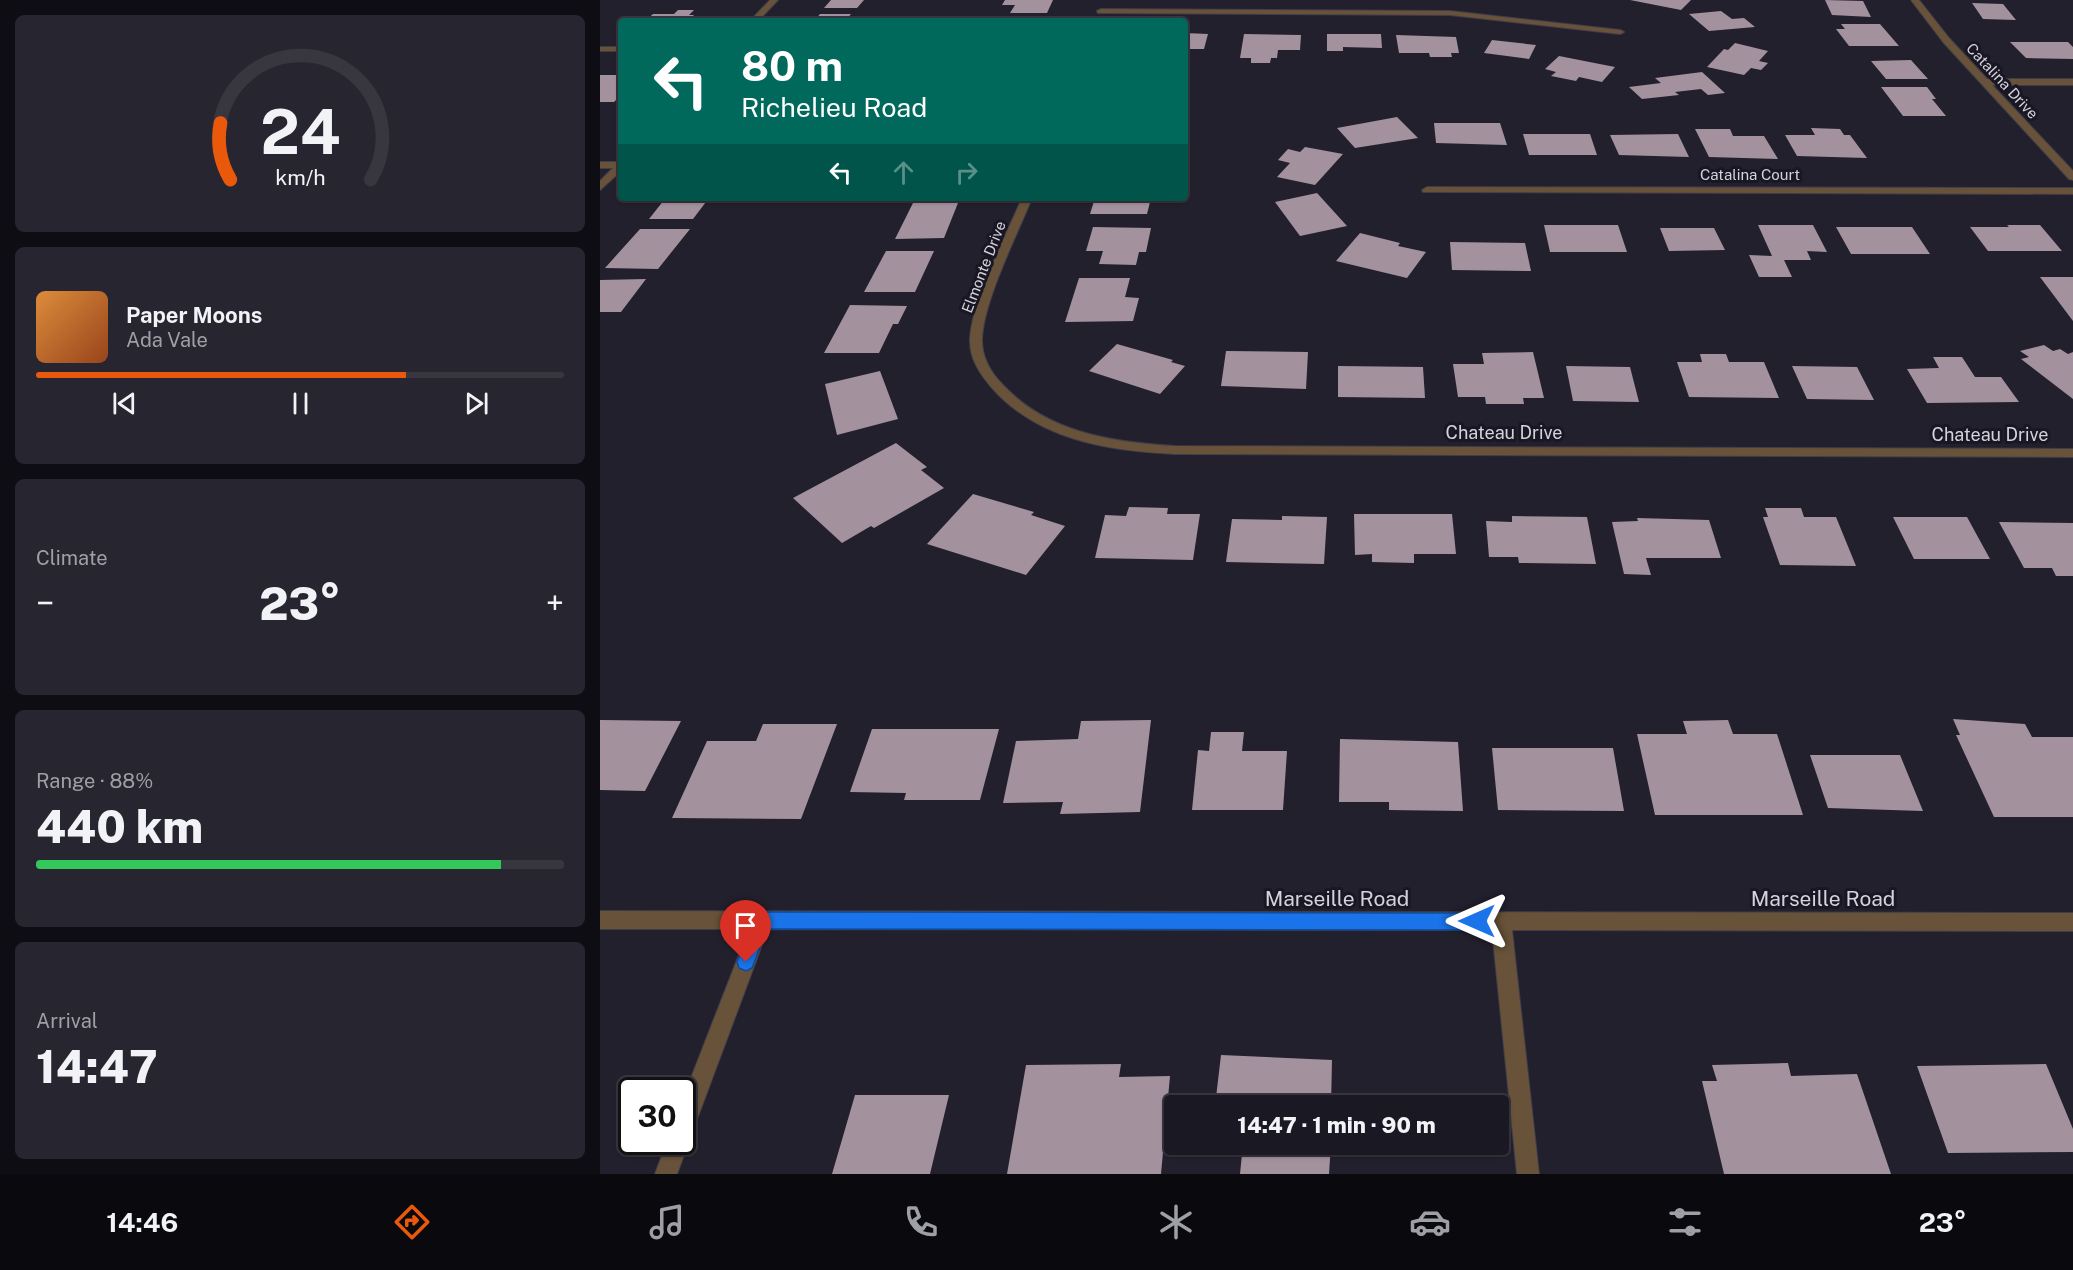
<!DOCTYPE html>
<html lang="en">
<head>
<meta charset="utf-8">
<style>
	:root { --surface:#1a1822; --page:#27252f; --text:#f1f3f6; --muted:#9fa0a5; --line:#383740; --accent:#ea580c }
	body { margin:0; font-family:"Public Sans",sans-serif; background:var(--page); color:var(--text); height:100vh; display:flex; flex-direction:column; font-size:22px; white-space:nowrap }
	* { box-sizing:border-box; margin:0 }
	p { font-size:20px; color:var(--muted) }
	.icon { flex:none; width:33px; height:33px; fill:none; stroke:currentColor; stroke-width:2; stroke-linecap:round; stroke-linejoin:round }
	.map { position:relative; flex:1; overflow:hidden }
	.details { display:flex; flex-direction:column; gap:15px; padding:15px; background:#0e0d13; width:600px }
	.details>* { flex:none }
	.guide { position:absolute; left:18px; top:18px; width:570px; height:183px; border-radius:6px; box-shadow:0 2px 4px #0004,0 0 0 2px var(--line); background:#00695c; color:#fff; overflow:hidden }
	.speed { position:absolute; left:18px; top:1077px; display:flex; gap:12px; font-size:30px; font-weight:700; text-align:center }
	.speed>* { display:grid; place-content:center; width:78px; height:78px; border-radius:50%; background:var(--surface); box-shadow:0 2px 4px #0004,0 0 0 2px var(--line); line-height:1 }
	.speed .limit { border:3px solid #111; border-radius:9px; background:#fff; color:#111 }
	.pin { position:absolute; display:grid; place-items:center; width:51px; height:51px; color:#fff; margin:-62px -26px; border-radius:50% 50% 50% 0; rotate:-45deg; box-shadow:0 0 6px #0007 }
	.pin .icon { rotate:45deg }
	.me { position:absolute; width:66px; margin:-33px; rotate:270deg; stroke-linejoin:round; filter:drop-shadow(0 0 4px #0008) }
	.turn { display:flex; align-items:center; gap:21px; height:126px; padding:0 24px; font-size:27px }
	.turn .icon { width:78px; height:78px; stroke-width:2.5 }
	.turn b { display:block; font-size:42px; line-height:51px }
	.lanes { display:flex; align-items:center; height:57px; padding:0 24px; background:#0003; justify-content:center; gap:30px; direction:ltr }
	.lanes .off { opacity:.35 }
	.big { font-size:45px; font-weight:800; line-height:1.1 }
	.details .widget { flex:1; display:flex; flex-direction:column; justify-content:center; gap:9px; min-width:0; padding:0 21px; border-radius:9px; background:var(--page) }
	.details .dial { align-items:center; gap:0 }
	.dial svg { height:156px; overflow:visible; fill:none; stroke:var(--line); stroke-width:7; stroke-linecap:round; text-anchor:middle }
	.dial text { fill:var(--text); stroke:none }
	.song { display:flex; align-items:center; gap:18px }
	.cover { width:72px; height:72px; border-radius:9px; background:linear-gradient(135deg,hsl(30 70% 55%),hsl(20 70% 35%)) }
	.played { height:6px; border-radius:3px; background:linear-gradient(90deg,var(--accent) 70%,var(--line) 70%) }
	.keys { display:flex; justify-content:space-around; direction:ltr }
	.heat { display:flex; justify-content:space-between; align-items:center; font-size:33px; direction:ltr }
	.charge { height:9px; border-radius:4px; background:linear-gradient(90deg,#34c759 88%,var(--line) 0) }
	.trip { position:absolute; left:564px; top:1095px; width:345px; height:60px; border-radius:6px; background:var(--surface); box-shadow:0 2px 4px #0004,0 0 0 2px var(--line); font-weight:800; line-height:60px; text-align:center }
	.tabs { display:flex; height:96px; justify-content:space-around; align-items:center; background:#0a0a0e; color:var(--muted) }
	.tabs .icon { width:42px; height:42px }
	.tabs .current { color:var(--accent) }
	.tabs b { font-size:27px; color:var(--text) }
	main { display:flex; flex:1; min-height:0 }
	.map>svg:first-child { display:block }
</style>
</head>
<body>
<main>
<section class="details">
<div class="widget dial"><svg viewBox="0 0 100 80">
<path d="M14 69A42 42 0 1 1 86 69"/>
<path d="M14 69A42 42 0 0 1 9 40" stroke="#ea580c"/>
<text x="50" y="56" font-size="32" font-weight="700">24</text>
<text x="50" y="72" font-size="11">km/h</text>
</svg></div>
<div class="widget">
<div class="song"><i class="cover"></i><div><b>Paper Moons</b><p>Ada Vale</p></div></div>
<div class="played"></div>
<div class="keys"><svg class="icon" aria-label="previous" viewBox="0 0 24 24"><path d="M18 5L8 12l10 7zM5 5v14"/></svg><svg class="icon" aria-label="pause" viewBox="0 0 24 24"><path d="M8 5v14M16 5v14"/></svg><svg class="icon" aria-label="next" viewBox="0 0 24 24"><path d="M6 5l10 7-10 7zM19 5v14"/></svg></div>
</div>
<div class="widget"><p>Climate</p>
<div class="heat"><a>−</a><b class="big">23°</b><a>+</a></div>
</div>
<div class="widget"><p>Range · 88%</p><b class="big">440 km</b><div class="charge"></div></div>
<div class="widget"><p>Arrival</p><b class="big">14:47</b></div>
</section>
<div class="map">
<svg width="1473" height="1174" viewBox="0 0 1473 1174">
	<rect width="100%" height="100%" fill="#23202e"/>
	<path fill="#a3929e" d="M231,0H264L257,8H224Z
		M405,0H453L447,13H410L415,5H402Z
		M1030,0H1091L1081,10Z
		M1225,0L1263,1L1271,17L1232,15Z
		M1372,3L1403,4L1416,20L1383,19Z
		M78,10H94L89,15H94L88,21H45L53,14H74Z
		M1121,11L1132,19L1144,18L1155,27L1109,31L1089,14Z
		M220,14H251L245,21H214Z
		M1241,24H1280L1299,46H1249L1236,29H1245Z
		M585,33L608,34L604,49H585Z
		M644,34L701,35L700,50H678L677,58H671L670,63H651V58H640Z
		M727,34H781L782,48L743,47V51H727Z
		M796,35L856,37L859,53H851L852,57H830L829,53H799Z
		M892,40L936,45L929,59L884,53Z
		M1410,42H1468L1473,47V59L1426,58Z
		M1135,43L1168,51L1159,61L1168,63L1161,70L1151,68L1144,75L1107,67L1124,49L1128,50Z
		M959,56L1015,67L1002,82L979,77L976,81L951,76L956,72L945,69Z
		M1311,60L1328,79H1286L1271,61Z
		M1102,72L1125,93L1108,95L1101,89L1075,92L1079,95L1042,99L1029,87L1061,83L1055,78Z
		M0,75H21V95L14,102H0Z
		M1281,87H1327L1336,99H1332L1346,116H1303Z
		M797,117L818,138L755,148L737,128Z
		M834,123H900L907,145L836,143Z
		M1211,128L1240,129L1244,135H1250L1267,158L1197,156L1185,135H1215Z
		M1095,129H1130L1133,136H1164L1178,159L1109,157Z
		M923,134H990L997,155H929Z
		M1078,134L1089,157L1019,155L1010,135Z
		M705,147L743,154L715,185L677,177L690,163L678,160L688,149L700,152Z
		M717,193L747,226L700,236L675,202Z
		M60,198H109L93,219H49L64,200H59Z
		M495,198H551L547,214H490Z
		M313,203H358L344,238L295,239Z
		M944,225H1018L1027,252H950Z
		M1158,225H1213L1227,252L1207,251L1211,260H1184L1192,277H1159L1149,255L1172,256Z
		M1407,225H1440L1462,251H1388L1370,227H1409Z
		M493,227L551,228L546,252H539L536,265L499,264L503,251H486Z
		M1236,227H1312L1330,254H1251Z
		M1060,228H1114L1125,250L1069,251Z
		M40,229H90L58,269L5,268Z
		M760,233L800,243L798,246L826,252L807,278L736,261Z
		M850,242L925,243L931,271L852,270Z
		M286,251H334L315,292H264Z
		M1440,277H1473V321Z
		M479,278H530L525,297L539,298L533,321L465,322Z
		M46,279L21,312H0V280Z
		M250,305L307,306L298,324H293L279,353H224Z
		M517,344L573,360L571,362L585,366L560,394L489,371Z
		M1444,345L1453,351L1460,349L1468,354L1473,352V399L1421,359L1429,357L1420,351Z
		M626,351L708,352L706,389L621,386Z
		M933,352L944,398H923L924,404H886L885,397H858L853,364H884L882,353Z
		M1100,354H1126L1129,362H1164L1179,398L1089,397L1077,362H1102Z
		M1333,357H1362L1375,377H1401L1419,402L1327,403L1307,369L1339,368Z
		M738,366L823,367L825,398L738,397Z
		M966,366L1030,367L1039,402L973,401Z
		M1192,366L1257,367L1274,400L1207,399Z
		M280,371L298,419L237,435L225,384Z
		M296,443L327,467L321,470L344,488L274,528L271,526L242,543L193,498Z
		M373,494L434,512L431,515L465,526L426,575L327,544Z
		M529,507L568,508L567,514H600L593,560L495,558L505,515L526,516Z
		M1165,508H1201L1204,517H1236L1256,566L1180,565L1163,517H1168Z
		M754,514H852L856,554H814V563L772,562V554L755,555Z
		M682,516L727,517L724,564L626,562L632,519L682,520Z
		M912,516L987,517L996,564L919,563L918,557H889L886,521L912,522Z
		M1293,517H1367L1390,559H1314Z
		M1037,518L1109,520L1121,558H1046L1051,575L1024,574L1012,522L1038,521Z
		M1399,522L1473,523V576H1456L1452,568H1424Z
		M1353,719L1425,724L1432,737H1473V817H1394L1356,735H1360Z
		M0,720L81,721L45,791L0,790Z
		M551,720L540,812L460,814L463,802L403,803L416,741L478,739L481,721Z
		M1128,720L1133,734H1177L1203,815H1055L1037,734H1087L1083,721Z
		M163,724H237L201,819L72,818L107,741H156Z
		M272,729H399L380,800H304L306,793L250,792Z
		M611,732H644L642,751H687L683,810H592L598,750L609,751Z
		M740,739L858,742L863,811L789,810V802H739Z
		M892,748H1013L1024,811L898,810Z
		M1210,755H1300L1323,811L1228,808Z
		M621,1055L732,1060L731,1106H615Z
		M1188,1063L1191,1076L1257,1074L1291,1174H1124L1102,1081H1117L1112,1065Z
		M521,1064L519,1077L570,1076L561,1174H407L426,1065Z
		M1446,1064L1473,1129V1152L1348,1153L1317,1066Z
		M255,1095H349L330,1174H232Z
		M643,1144H731L729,1174H640Z"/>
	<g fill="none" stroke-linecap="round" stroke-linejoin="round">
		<defs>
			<path id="minor" d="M170,0H178L158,21H150Z
				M1311,0H1319L1349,38L1387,79H1473V85H1392L1473,171V180L1469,179L1343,42Z
				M501,9L850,11L1020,30L1024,32L1020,34L850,15L498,13L497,11Z
				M0,47H21V51H0Z
				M0,162H21V171L0,190V181L13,168H0Z
				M827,187L1473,188V194L823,192L822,190Z
				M422,198H432C417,235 383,302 382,340C382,358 391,373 403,385C448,433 512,442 575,446L1473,449V457L575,454C508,451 438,440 392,388C380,374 369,358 370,339C372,300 406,236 422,198Z
				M0,911L1473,913V931L912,930L939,1174H917L892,930L168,929L93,1130L88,1139L89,1142L77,1174H55L67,1142H82V1101L149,929H0Z"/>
		</defs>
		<use href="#minor" stroke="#3f3d4a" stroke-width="2"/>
		<use href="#minor" fill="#685239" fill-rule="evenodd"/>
	</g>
	<path fill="#1a73e8" stroke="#114b97" stroke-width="1.5" d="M162,912L877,913L883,916L886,921L883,927L877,930L167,929L152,968L146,971L139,968L137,962L155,915Z"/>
	<g text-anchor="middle" stroke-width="6" stroke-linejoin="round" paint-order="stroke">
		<g font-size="15" fill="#d4d3dc" stroke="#191724">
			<text transform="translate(1402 81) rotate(47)" y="5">Catalina Drive</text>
			<text x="1150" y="180">Catalina Court</text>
			<text transform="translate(384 267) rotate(-69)" y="5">Elmonte Drive</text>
		</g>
		<g font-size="18" fill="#d4d3dc" stroke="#191724">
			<text x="904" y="439">Chateau Drive</text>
			<text x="1390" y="441">Chateau Drive</text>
		</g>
		<g font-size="21" fill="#d4d3dc" stroke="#191724">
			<text x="737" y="906">Marseille Road</text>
			<text x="1223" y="906">Marseille Road</text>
		</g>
	</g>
</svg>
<div class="speed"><div class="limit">30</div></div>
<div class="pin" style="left:146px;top:962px;background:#d93025"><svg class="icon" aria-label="arrive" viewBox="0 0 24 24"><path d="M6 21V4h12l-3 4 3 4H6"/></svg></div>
<svg class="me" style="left:877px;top:921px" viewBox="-20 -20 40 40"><path d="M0-17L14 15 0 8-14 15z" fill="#1a73e8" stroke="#fff" stroke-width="4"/></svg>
<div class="trip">14:47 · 1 min · 90 m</div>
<div class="guide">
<div class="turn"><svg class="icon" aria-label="left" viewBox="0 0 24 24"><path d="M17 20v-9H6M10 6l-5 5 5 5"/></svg><div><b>80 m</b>Richelieu Road</div></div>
<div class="lanes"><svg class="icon" aria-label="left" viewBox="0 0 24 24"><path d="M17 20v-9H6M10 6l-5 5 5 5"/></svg><svg class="icon off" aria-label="ahead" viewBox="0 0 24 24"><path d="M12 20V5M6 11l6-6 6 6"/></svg><svg class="icon off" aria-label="right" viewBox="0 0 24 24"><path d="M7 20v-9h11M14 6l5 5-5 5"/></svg></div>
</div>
</div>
</main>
<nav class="tabs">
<b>14:46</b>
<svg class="icon current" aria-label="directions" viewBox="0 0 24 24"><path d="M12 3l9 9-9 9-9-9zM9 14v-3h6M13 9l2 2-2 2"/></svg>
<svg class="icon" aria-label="music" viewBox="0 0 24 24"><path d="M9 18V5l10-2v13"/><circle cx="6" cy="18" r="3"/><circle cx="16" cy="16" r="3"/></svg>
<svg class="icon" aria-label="phone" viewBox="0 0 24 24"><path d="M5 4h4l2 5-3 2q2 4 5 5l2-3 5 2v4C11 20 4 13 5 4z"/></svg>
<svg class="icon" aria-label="climate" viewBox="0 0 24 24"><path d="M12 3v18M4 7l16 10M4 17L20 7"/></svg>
<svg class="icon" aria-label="car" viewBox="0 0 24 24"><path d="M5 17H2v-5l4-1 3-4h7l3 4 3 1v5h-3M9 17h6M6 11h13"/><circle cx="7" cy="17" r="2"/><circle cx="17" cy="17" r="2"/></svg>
<svg class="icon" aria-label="filters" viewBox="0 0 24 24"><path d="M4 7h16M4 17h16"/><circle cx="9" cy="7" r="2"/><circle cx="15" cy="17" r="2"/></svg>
<b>23°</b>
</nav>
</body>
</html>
